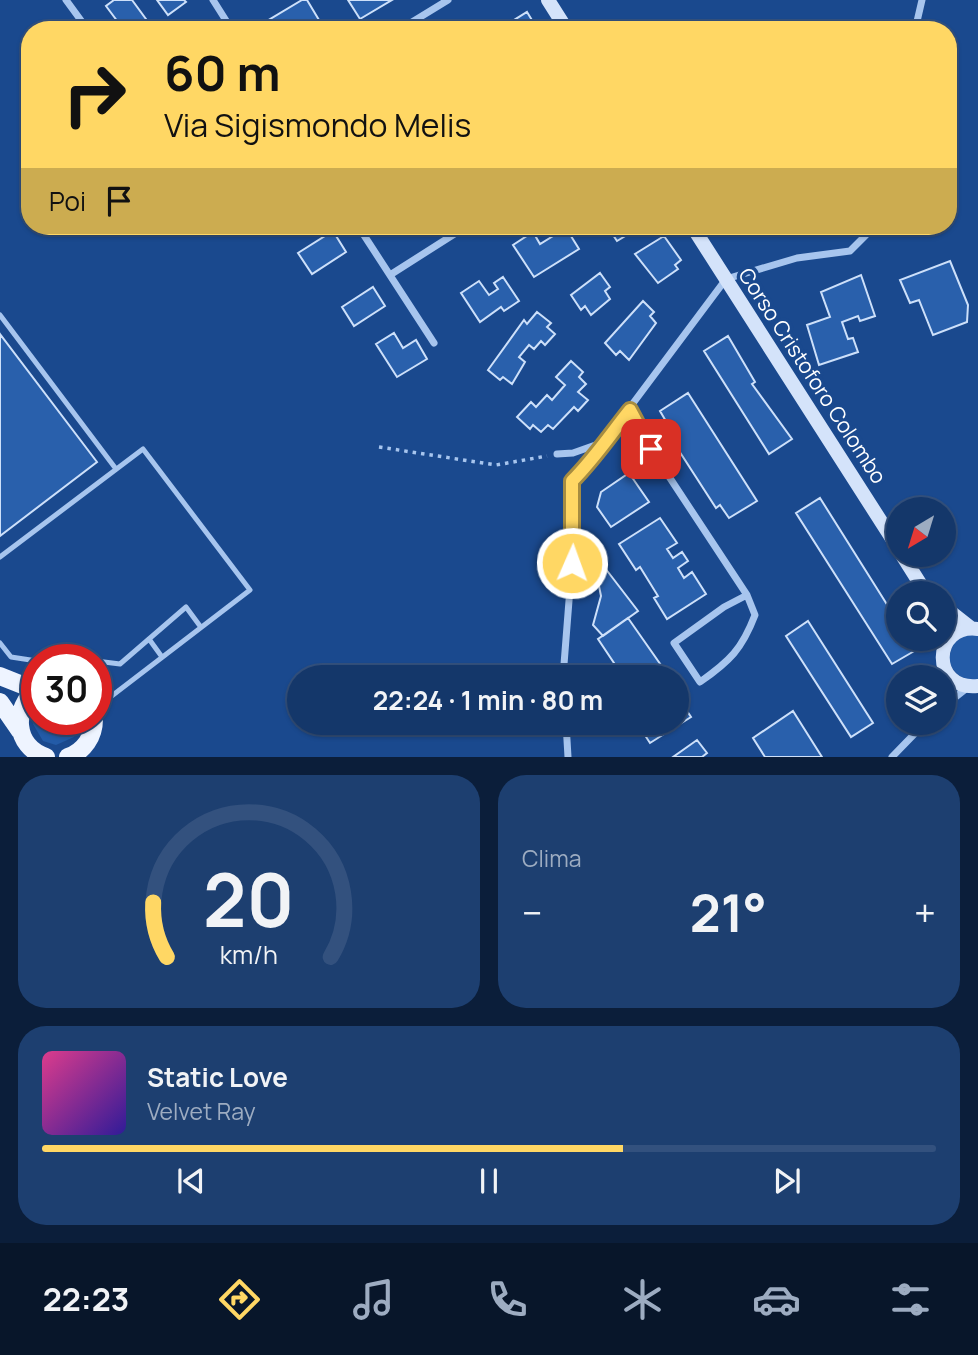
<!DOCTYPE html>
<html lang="it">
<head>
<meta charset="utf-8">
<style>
	:root { --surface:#14376a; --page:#1d3f70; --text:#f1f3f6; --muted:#9dacc1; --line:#33517e; --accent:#ffd764 }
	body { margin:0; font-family:Manrope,sans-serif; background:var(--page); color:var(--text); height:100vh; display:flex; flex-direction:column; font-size:26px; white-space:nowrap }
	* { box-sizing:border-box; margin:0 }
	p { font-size:23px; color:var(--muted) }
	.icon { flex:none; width:38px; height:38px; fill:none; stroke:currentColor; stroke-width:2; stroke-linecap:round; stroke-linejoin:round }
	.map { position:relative; height:757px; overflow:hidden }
	.sheet { display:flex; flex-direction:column; gap:18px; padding:18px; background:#0b1e3a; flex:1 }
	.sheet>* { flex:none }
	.top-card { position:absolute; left:21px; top:21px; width:936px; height:214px; border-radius:28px; box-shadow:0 2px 5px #0004,0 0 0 2px var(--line); background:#ffd764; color:#111; overflow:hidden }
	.needle { width:46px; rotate:218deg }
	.fabs { position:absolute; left:886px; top:497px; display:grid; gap:14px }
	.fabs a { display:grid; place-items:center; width:70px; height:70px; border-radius:50%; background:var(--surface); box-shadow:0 2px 5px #0004,0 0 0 2px var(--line); font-size:35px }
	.speed { position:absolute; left:21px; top:644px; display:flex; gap:14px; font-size:35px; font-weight:700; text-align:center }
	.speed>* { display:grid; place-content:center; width:91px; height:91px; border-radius:50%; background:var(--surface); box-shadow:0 2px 5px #0004,0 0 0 2px var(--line); line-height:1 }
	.speed .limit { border:10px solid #d22; background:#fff; color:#111 }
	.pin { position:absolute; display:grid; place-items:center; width:60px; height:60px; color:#fff; margin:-30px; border-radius:14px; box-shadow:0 4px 10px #0006 }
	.me { position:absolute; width:77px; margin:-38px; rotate:2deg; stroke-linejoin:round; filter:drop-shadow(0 0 5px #0008) }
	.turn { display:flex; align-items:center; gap:24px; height:147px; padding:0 28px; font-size:32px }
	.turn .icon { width:91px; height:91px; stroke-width:2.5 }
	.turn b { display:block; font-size:49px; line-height:60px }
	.then { display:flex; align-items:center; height:66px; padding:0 28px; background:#0003; gap:14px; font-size:26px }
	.big { font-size:52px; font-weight:700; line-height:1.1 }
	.sheet .tile { flex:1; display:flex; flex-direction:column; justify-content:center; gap:10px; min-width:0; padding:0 24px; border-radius:28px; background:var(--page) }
	.sheet .dial { align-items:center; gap:0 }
	.dial svg { height:182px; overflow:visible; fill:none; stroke:var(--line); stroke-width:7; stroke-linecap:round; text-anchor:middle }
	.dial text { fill:var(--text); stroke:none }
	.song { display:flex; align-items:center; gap:21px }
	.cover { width:84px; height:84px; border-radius:10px; background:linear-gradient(135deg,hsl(330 70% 55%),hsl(250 70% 35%)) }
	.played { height:7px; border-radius:4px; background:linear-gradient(90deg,var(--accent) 65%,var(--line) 65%) }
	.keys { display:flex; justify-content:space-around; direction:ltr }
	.heat { display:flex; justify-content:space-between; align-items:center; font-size:38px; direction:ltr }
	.sheet .tiles { flex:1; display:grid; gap:18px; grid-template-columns:1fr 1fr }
	.tile:last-child { grid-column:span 2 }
	.trip { position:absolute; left:287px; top:665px; width:402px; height:70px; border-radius:35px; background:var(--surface); box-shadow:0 2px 5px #0004,0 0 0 2px var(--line); font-weight:700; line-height:70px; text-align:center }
	.dock { display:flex; height:112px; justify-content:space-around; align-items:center; background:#08162a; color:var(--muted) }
	.dock .icon { width:49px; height:49px }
	.dock .selected { color:var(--accent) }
	.dock b { font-size:32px; color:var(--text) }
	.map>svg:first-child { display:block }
</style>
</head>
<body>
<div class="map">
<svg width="978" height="757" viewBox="0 0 978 757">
	<rect width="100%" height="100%" fill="#1a498e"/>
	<path fill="#235ba7" d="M966,635H978V680C962,680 955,675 948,660L954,642Z
		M37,709V719H79L74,737L56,745L43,741L33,724Z"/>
	<path fill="#2960ac" stroke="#cde0fa" stroke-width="2" d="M114,0H132L154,30H124L106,6Z
		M157,0H184L186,2L168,15Z
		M302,0H307L325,30H265L262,24Z
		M348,0H392L360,19Z
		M527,12L538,30H498Z
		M607,226H642L617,241Z
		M566,228L579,249L534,277L513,245L533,232L540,244Z
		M333,231L346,252L312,274L298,253Z
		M664,236L681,260L675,265L678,269L658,283L635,254Z
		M950,261L968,305L967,322L933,335L919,300L910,303L900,280Z
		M600,273L610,287L605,291L610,299L591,315L585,306L581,310L571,295Z
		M861,275L875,316L860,321L858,316L842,322L848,339L853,338L858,352L819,365L807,325L830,317L821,292Z
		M503,277L519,301L504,311L501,307L480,322L461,293L479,281L489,295L498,289L494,283Z
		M373,287L385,306L354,326L342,307Z
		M643,301L654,312L650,316L656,323L629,360L620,351L616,355L605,343Z
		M537,312L551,323L547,327L555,334L545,345L541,341L534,349L529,345L519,357L525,362L512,384L503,377L500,380L488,370L524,320L527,324Z
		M394,333L403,348L416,340L427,359L397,377L376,344Z
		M0,334L97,462L0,536Z
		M728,336L755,382L752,384L792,439L769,454L704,351Z
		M571,361L583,372L579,377L586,384L578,392L588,400L578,411L574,407L553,429L548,425L541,432L533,425L530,429L517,417L531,402L536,407L547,395L552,400L565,385L556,377Z
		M688,393L757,501L729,518L720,505L716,508L663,426L667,423L660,411Z
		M629,473L649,502L611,527L597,507L601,492Z
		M820,498L898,622V639H909L916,650L892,664L796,513Z
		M660,518L677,543L667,549L673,558L682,552L688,561L678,568L684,578L692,572L706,594L667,619L654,598L658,596L640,567L636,570L619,544Z
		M605,568L638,611L603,636L593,625L601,596L596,571Z
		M628,618L663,668L649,677H600L616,666L598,639Z
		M808,621L873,723L851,737L786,636Z
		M677,696L691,717L650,743L637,723H677Z
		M793,711L822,757H765L753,738Z
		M697,740L707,753L702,757H673Z"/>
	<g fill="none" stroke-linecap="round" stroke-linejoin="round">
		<path stroke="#a7c5ee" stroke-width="3.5" stroke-dasharray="3.5 5" stroke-linecap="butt" d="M379,447L496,465L547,456"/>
		<path stroke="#a7c5ee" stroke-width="5" d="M0,315L116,469
			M0,557L143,449L250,590L96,708
			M149,639L162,657
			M0,643L11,657L37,661
			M44,660L63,657L84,660
			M96,661L120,664L186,607L200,626"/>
		<path stroke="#a7c5ee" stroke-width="7" d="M66,0L88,30
			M213,0L232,30
			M399,30L448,0
			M915,30L922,0
			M358,226L434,343
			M390,275L467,226
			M630,410L637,428L747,595L755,615C742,649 730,661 700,682L674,643L724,607L747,595
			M557,454L573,453L604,442
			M563,677L574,537L572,481L598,455L604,442L726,279L797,258L850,251L866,235L869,226
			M937,677L942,663
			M943,707L967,688
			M566,723L568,757
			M892,757L925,723"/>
		<path stroke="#d4e3fa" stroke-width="14" d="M548,0L567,30
			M692,226L898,548
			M902,555L926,593
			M943,606L971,628
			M978,629C932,623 930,691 978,686"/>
		<path stroke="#eef4ff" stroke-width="18" d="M0,676L35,690
			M37,689C12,708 14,746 46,757
			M0,702L20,731
			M68,757C84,751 94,737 94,719"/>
	</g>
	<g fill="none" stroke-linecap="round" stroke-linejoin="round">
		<defs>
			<path id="route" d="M572,563V481C594,459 610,435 630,410L651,449"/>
		</defs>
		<use href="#route" stroke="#a68c41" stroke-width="18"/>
		<use href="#route" stroke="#ffd764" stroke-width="12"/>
	</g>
	<g text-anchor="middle" stroke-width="7" stroke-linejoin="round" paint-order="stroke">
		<g font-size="21" fill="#fff" stroke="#1a498e">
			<text transform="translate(812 376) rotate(57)" y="7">Corso Cristoforo Colombo</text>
		</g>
	</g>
</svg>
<div class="fabs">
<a><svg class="needle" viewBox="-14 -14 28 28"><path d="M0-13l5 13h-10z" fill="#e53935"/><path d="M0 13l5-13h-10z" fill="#9dacc1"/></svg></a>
<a><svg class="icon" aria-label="search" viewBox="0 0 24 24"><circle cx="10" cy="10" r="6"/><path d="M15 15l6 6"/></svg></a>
<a><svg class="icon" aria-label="layers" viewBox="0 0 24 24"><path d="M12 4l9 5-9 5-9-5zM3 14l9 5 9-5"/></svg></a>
</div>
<div class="speed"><div class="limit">30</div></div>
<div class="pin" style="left:651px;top:449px;background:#d93025"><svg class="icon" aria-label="arrive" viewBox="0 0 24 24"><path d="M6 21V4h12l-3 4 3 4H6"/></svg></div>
<svg class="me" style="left:572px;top:563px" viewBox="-20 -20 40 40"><circle r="17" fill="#ffd764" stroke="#fff" stroke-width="3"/><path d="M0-11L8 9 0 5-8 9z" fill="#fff"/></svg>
<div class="trip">22:24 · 1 min · 80 m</div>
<div class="top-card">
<div class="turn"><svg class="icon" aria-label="right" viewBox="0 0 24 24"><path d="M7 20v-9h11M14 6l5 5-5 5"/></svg><div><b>60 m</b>Via Sigismondo Melis</div></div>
<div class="then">Poi<svg class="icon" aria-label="arrive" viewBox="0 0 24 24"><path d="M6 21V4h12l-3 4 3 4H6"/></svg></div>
</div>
</div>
<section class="sheet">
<div class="tiles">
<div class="tile dial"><svg viewBox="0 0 100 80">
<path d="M14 69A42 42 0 1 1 86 69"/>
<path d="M14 69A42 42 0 0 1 8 45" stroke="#ffd764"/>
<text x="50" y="56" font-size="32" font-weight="700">20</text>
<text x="50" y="72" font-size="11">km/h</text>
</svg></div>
<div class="tile"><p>Clima</p>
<div class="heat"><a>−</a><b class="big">21°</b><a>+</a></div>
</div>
<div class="tile">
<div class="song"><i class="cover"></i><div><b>Static Love</b><p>Velvet Ray</p></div></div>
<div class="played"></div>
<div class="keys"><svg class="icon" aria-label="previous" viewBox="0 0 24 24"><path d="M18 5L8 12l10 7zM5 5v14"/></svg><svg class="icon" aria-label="pause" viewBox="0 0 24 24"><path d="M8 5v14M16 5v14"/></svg><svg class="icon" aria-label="next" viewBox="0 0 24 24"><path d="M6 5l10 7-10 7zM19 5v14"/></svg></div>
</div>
</div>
</section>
<nav class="dock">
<b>22:23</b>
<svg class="icon selected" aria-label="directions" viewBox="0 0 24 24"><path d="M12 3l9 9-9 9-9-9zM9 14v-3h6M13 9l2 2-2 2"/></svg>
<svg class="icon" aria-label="music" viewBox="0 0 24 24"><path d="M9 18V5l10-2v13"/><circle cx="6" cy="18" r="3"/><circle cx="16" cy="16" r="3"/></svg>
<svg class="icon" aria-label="phone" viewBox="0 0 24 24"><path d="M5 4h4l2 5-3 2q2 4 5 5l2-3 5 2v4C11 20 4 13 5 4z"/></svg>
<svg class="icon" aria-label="climate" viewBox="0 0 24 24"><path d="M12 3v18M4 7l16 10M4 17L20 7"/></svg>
<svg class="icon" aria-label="car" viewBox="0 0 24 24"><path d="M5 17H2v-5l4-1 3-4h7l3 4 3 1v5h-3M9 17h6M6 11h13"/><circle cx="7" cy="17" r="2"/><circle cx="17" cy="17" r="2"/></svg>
<svg class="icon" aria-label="filters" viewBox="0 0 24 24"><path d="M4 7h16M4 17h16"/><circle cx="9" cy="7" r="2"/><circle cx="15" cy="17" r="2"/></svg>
</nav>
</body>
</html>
